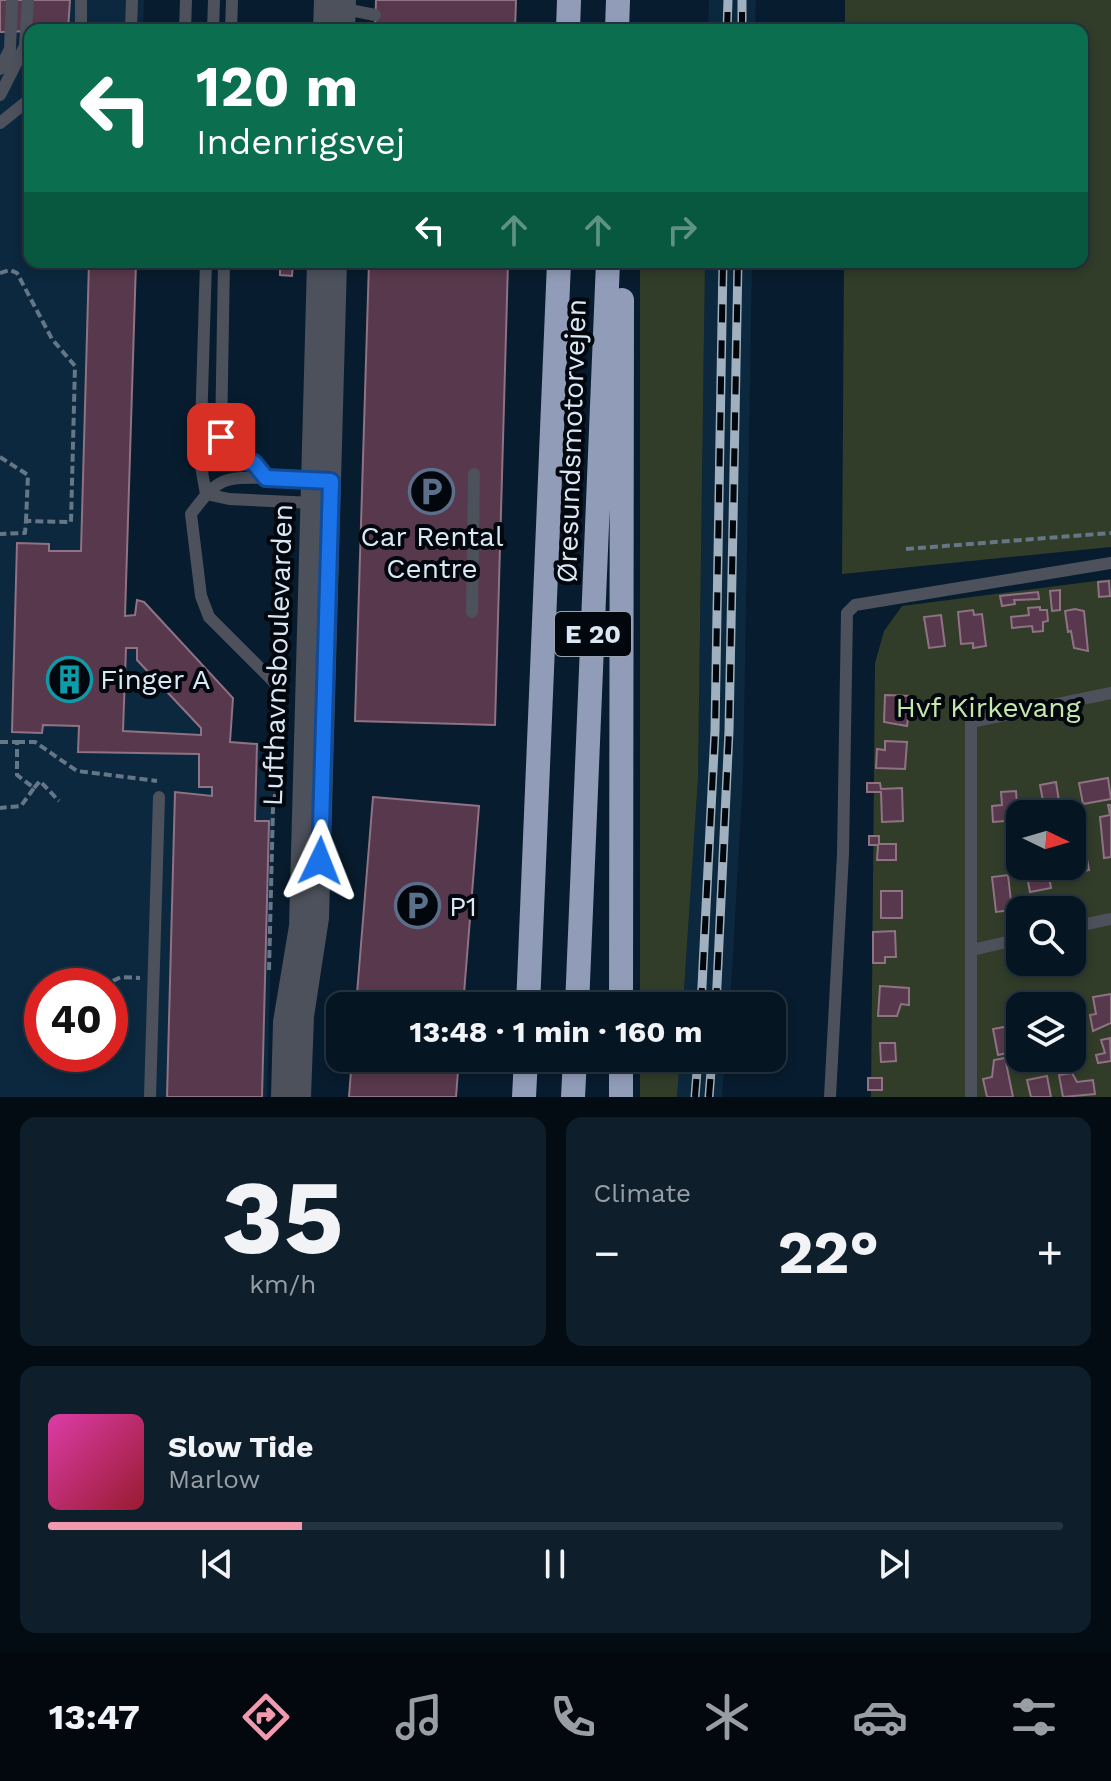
<!DOCTYPE html>
<html lang="en">
<head>
<meta charset="utf-8">
<style>
	:root { --surface:#051522; --page:#0e1e2a; --text:#f1f3f6; --muted:#979fa5; --line:#263440; --accent:#f29aad }
	body { margin:0; font-family:"Work Sans",sans-serif; background:var(--page); color:var(--text); height:100vh; display:flex; flex-direction:column; font-size:30px; white-space:nowrap }
	* { box-sizing:border-box; margin:0 }
	p { font-size:26px; color:var(--muted) }
	.icon { flex:none; width:44px; height:44px; fill:none; stroke:currentColor; stroke-width:2; stroke-linecap:round; stroke-linejoin:round }
	.map { position:relative; height:1097px; overflow:hidden }
	.details { display:flex; flex-direction:column; gap:20px; padding:20px; background:#030c13; flex:1 }
	.details>* { flex:none }
	.top-card { position:absolute; left:24px; top:24px; width:1064px; height:244px; border-radius:16px; box-shadow:0 4px 12px #0003,0 0 0 2px var(--line); background:#0b6e4f; color:#fff; overflow:hidden }
	.needle { width:52px; rotate:95deg }
	.tools { position:absolute; left:1006px; top:800px; display:grid; gap:16px }
	.tools a { display:grid; place-items:center; width:80px; height:80px; border-radius:16px; background:var(--surface); box-shadow:0 4px 12px #0003,0 0 0 2px var(--line); font-size:40px }
	.speed { position:absolute; left:24px; top:968px; display:flex; gap:16px; font-size:40px; font-weight:700; text-align:center }
	.speed>* { display:grid; place-content:center; width:104px; height:104px; border-radius:50%; background:var(--surface); box-shadow:0 4px 12px #0003,0 0 0 2px var(--line); line-height:1 }
	.speed .limit { border:12px solid #d22; background:#fff; color:#111 }
	.pin { position:absolute; display:grid; place-items:center; width:68px; height:68px; color:#fff; margin:-34px; border-radius:16px; box-shadow:0 4px 12px #0006 }
	.me { position:absolute; width:88px; margin:-44px; rotate:2deg; stroke-linejoin:round; filter:drop-shadow(0 0 6px #0008) }
	.turn { display:flex; align-items:center; gap:28px; height:168px; padding:0 40px; font-size:36px }
	.turn .icon { width:104px; height:104px; stroke-width:2.5 }
	.turn b { display:block; font-size:56px; line-height:68px }
	.lanes { display:flex; align-items:center; height:76px; padding:0 40px; background:#0003; justify-content:center; gap:40px; direction:ltr }
	.lanes .off { opacity:.35 }
	.big { font-size:60px; font-weight:700; line-height:1.1 }
	.details .widget { flex:1; display:flex; flex-direction:column; justify-content:center; gap:12px; min-width:0; padding:0 28px; border-radius:16px; background:var(--page) }
	.details .dial { align-items:center; gap:0 }
	.dial b { font-size:104px; line-height:1 }
	.song { display:flex; align-items:center; gap:24px }
	.cover { width:96px; height:96px; border-radius:12px; background:linear-gradient(135deg,hsl(320 70% 55%),hsl(350 70% 35%)) }
	.played { height:8px; border-radius:4px; background:linear-gradient(90deg,var(--accent) 25%,var(--line) 25%) }
	.keys { display:flex; justify-content:space-around; direction:ltr }
	.heat { display:flex; justify-content:space-between; align-items:center; font-size:44px; direction:ltr }
	.details .tiles { flex:1; display:grid; gap:20px; grid-template-columns:1fr 1fr }
	.widget:last-child { grid-column:span 2 }
	.trip { position:absolute; left:326px; top:992px; width:460px; height:80px; border-radius:16px; background:var(--surface); box-shadow:0 4px 12px #0003,0 0 0 2px var(--line); font-weight:700; line-height:80px; text-align:center }
	.tab-bar { display:flex; height:128px; justify-content:space-around; align-items:center; background:#02080e; color:var(--muted) }
	.tab-bar .icon { width:56px; height:56px }
	.tab-bar .current { color:var(--accent) }
	.tab-bar b { font-size:36px; color:var(--text) }
	.map>svg:first-child { display:block }
</style>
</head>
<body>
<div class="map">
<svg width="1111" height="1097" viewBox="0 0 1111 1097">
	<rect width="100%" height="100%" fill="#071c2e"/>
	<path fill="#0c283e" fill-rule="evenodd" d="M0,0H144L143,30H30V262H136L125,615H135L137,600L144,602L233,698L230,742L257,744L276,758L267,1097H0ZM42,986H110V1054H42Z
		M709,0H756L755,30H708Z
		M705,262H752L743,777L730,1006H683L698,778Z
		M680,1058H725L722,1097H677Z"/>
	<path fill="#313c29" fill-rule="evenodd" d="M845,0H1111V547L842,574L844,262H1082V30H845Z
		M640,262H705L698,778L683,1006H640Z
		M1111,579V1097H871L875,663L884,631L902,606ZM1020,814H1072V866H1020ZM1020,910H1072V962H1020ZM1020,1006H1072V1058H1020Z
		M640,1058H680L677,1097H640Z"/>
	<path fill="#58384c" stroke="#8f7283" stroke-width="2" fill-rule="evenodd" d="M0,0H70L68,30L0,32Z
		M376,0H516L515,30H375Z
		M89,262H136L125,616L135,615L137,600L144,602L233,698L230,742L257,744L255,821H269L262,1097H167L175,792L212,796V787H199V754L78,752L79,726L43,725L42,733L12,732L17,543L49,544V551H81ZM126,648H137V660L201,728V735L123,731Z
		M280,262H293L292,276L280,275Z
		M369,262H508L495,725L355,721Z
		M1109,581L1110,596L1099,597L1098,582Z
		M1060,590V610L1052,611L1050,591Z
		M1038,592L1039,599L1014,600L1015,604L1002,606L1000,596Z
		M1040,607V610H1047L1048,621L1043,622V631L1033,632L1032,626L1012,628L1011,617L1029,615L1028,608Z
		M1075,609L1084,611L1088,651L1074,648L1071,631L1068,632L1065,611Z
		M973,610L974,615L982,614L986,646L973,648V643L961,644L958,612Z
		M941,615L945,646L929,648L924,617Z
		M885,695L911,696L907,726L884,722Z
		M885,741L907,742L905,769L876,768L877,749L885,750Z
		M1108,778L1111,799L1083,804L1079,783Z
		M1056,782L1061,814H1034L1032,803L1043,801L1040,785Z
		M867,783H880L881,789L902,788L903,821L882,822L881,792H867Z
		M1016,791L1018,820L993,822L992,806L1002,805L1001,792Z
		M373,797L479,806L463,1006H356Z
		M1108,805H1111V857L1104,858L1100,817L1110,815Z
		M869,836H879V844H896V860H877L878,845H869Z
		M1083,838L1089,870L1067,875L1065,866H1072V840Z
		M1025,866H1047L1051,888L1030,892Z
		M1008,875L1012,910L996,912L992,877Z
		M881,891H902V918H881Z
		M895,931L896,957H885V963H873V932Z
		M880,986L909,988V1005L901,1004L897,1016H878Z
		M1111,994V1023L1093,1031L1090,1015L1096,1014L1093,997Z
		M1020,1024V1050L998,1055L993,1029Z
		M1110,1038L1111,1061L1098,1063L1096,1055L1105,1053L1101,1040Z
		M880,1043H895L896,1061L881,1062Z
		M352,1058H459L456,1097H349Z
		M1005,1058L1013,1097H987L983,1079L992,1077L994,1060Z
		M1072,1073L1077,1082L1093,1080L1095,1094L1063,1097L1059,1075Z
		M1047,1076L1051,1097H1031L1027,1080Z
		M868,1078H882V1090H868Z"/>
	<g fill="none" stroke-linecap="round" stroke-linejoin="round">
		<path stroke="#657686" stroke-width="4" stroke-dasharray="8 4" stroke-linecap="butt" d="M0,273L10,270L17,273L52,339L75,366L71,522L26,521L25,533L0,534
			M0,457L28,475L26,521
			M906,549L1111,533
			M0,742H17V775L34,788L21,806L0,808
			M17,742H35L77,771L157,781
			M34,788L40,781L59,801
			M269,970L273,808L281,755
			M102,986L121,977L140,978"/>
		<path stroke="#4c515c" stroke-width="12" d="M81,0V30
			M340,8L375,15
			M131,30L132,0
			M185,30L186,0
			M213,30L214,0
			M231,30L232,0
			M0,69L10,49L12,0
			M0,95L25,46L28,0
			M0,123L30,99
			M206,262L200,461L206,494
			M224,262L221,437C230,465 235,451 254,462C258,465 263,473 266,478L314,480
			M266,478C222,477 218,478 191,514L201,596L209,617L275,683
			M206,494L229,499L314,503
			M472,612L474,474
			M1072,927L1111,919
			M972,950L1020,939
			M150,1097L159,797
			M830,1097L843,854L847,613L855,605L1111,563
			M971,1097V722L1111,693"/>
		<path stroke="#4c515c" stroke-width="22" d="M324,30L325,0
			M344,30L345,0
			M282,1097L284,1022L300,926L318,262
			M300,1097L303,1016L318,918L336,262"/>
		<path stroke="#919cb8" stroke-width="24" d="M568,30L569,0
			M617,30L618,0
			M528,1006L559,262
			M577,1006L608,262
			M621,1006L622,300
			M524,1097L526,1058
			M573,1097L575,1058
			M621,1097V1058"/>
		<defs>
			<path id="rail" d="M727,30L728,0
				M742,30V0
				M701,1006L715,731L723,262
				M716,1006L729,731L738,262
				M695,1097L698,1058
				M709,1097L712,1058"/>
		</defs>
		<use href="#rail" stroke="#a1b0be" stroke-width="9"/>
		<use href="#rail" stroke="#02060d" stroke-width="6" stroke-dasharray="18" stroke-linecap="butt"/>
	</g>
	<g fill="none" stroke-linecap="round" stroke-linejoin="round">
		<defs>
			<path id="route" d="M221,437L231,457L254,463L266,478L331,481L320,861"/>
		</defs>
		<use href="#route" stroke="#114b97" stroke-width="20"/>
		<use href="#route" stroke="#1a73e8" stroke-width="14"/>
	</g>
	<defs>
		<symbol id="parking-ring" viewBox="-11 -11 22 22"><circle r="9.5" fill="#02060d" stroke="#5c6f8a" stroke-width="1.5"/><path d="M-3.5-5.5H1a3.5 3.5 0 0 1 0 7H-1V5.5H-3.5ZM-1-3.4V-.6H.8a1.4 1.4 0 0 0 0-2.8Z" fill="#5c6f8a"/></symbol>
		<symbol id="building-ring" viewBox="-11 -11 22 22"><circle r="9.5" fill="#02060d" stroke="#0f9aa8" stroke-width="1.5"/><path d="M-4-6H4V6H1V3H-1V6H-4ZM-2.5-4.3h1.7v1.8h-1.7ZM.8-4.3h1.7v1.8H.8ZM-2.5-1h1.7V.8h-1.7ZM.8-1h1.7V.8H.8Z" fill="#0f9aa8"/></symbol>
	</defs>
	<g fill-rule="evenodd">
		<use href="#parking-ring" x="406" y="466" width="51" height="51"/>
		<use href="#building-ring" x="44" y="654" width="51" height="51"/>
		<use href="#parking-ring" x="392" y="880" width="51" height="51"/>
	</g>
	<g text-anchor="middle" stroke-width="8" stroke-linejoin="round" paint-order="stroke">
		<rect fill="#02060d" stroke="#99a4af" stroke-width="2" x="555" y="612" width="76" height="44" rx="6"/>
		<g font-size="26" font-weight="bold" fill="#dae7f4">
			<text x="593" y="643">E 20</text>
		</g>
		<g font-size="28" fill="#dae7f4" stroke="#02060d">
			<text transform="translate(571 441) rotate(-88)" y="10">Øresundsmotorvejen</text>
			<text transform="translate(277 655) rotate(-88)" y="10">Lufthavnsboulevarden</text>
		</g>
		<g font-size="28" fill="#dae7f4" stroke="#02060d" text-anchor="start">
			<text x="432" y="546" text-anchor="middle">Car Rental<tspan x="432" dy="32">Centre</tspan></text>
			<text x="100" y="689">Finger A</text>
			<text x="449" y="916">P1</text>
		</g>
		<g font-size="28" fill="#c5e7ad" stroke="#02060d">
			<text x="988" y="717">Hvf Kirkevang</text>
		</g>
	</g>
</svg>
<div class="tools">
<a><svg class="needle" viewBox="-14 -14 28 28"><path d="M0-13l5 13h-10z" fill="#e53935"/><path d="M0 13l5-13h-10z" fill="#979fa5"/></svg></a>
<a><svg class="icon" aria-label="search" viewBox="0 0 24 24"><circle cx="10" cy="10" r="6"/><path d="M15 15l6 6"/></svg></a>
<a><svg class="icon" aria-label="layers" viewBox="0 0 24 24"><path d="M12 4l9 5-9 5-9-5zM3 14l9 5 9-5"/></svg></a>
</div>
<div class="speed"><div class="limit">40</div></div>
<div class="pin" style="left:221px;top:437px;background:#d93025"><svg class="icon" aria-label="arrive" viewBox="0 0 24 24"><path d="M6 21V4h12l-3 4 3 4H6"/></svg></div>
<svg class="me" style="left:320px;top:861px" viewBox="-20 -20 40 40"><path d="M0-17L14 15 0 8-14 15z" fill="#1a73e8" stroke="#fff" stroke-width="4"/></svg>
<div class="trip">13:48 · 1 min · 160 m</div>
<div class="top-card">
<div class="turn"><svg class="icon" aria-label="left" viewBox="0 0 24 24"><path d="M17 20v-9H6M10 6l-5 5 5 5"/></svg><div><b>120 m</b>Indenrigsvej</div></div>
<div class="lanes"><svg class="icon" aria-label="left" viewBox="0 0 24 24"><path d="M17 20v-9H6M10 6l-5 5 5 5"/></svg><svg class="icon off" aria-label="ahead" viewBox="0 0 24 24"><path d="M12 20V5M6 11l6-6 6 6"/></svg><svg class="icon off" aria-label="ahead" viewBox="0 0 24 24"><path d="M12 20V5M6 11l6-6 6 6"/></svg><svg class="icon off" aria-label="right" viewBox="0 0 24 24"><path d="M7 20v-9h11M14 6l5 5-5 5"/></svg></div>
</div>
</div>
<section class="details">
<div class="tiles">
<div class="widget dial"><b>35</b><p>km/h</p></div>
<div class="widget"><p>Climate</p>
<div class="heat"><a>−</a><b class="big">22°</b><a>+</a></div>
</div>
<div class="widget">
<div class="song"><i class="cover"></i><div><b>Slow Tide</b><p>Marlow</p></div></div>
<div class="played"></div>
<div class="keys"><svg class="icon" aria-label="previous" viewBox="0 0 24 24"><path d="M18 5L8 12l10 7zM5 5v14"/></svg><svg class="icon" aria-label="pause" viewBox="0 0 24 24"><path d="M8 5v14M16 5v14"/></svg><svg class="icon" aria-label="next" viewBox="0 0 24 24"><path d="M6 5l10 7-10 7zM19 5v14"/></svg></div>
</div>
</div>
</section>
<nav class="tab-bar">
<b>13:47</b>
<svg class="icon current" aria-label="directions" viewBox="0 0 24 24"><path d="M12 3l9 9-9 9-9-9zM9 14v-3h6M13 9l2 2-2 2"/></svg>
<svg class="icon" aria-label="music" viewBox="0 0 24 24"><path d="M9 18V5l10-2v13"/><circle cx="6" cy="18" r="3"/><circle cx="16" cy="16" r="3"/></svg>
<svg class="icon" aria-label="phone" viewBox="0 0 24 24"><path d="M5 4h4l2 5-3 2q2 4 5 5l2-3 5 2v4C11 20 4 13 5 4z"/></svg>
<svg class="icon" aria-label="climate" viewBox="0 0 24 24"><path d="M12 3v18M4 7l16 10M4 17L20 7"/></svg>
<svg class="icon" aria-label="car" viewBox="0 0 24 24"><path d="M5 17H2v-5l4-1 3-4h7l3 4 3 1v5h-3M9 17h6M6 11h13"/><circle cx="7" cy="17" r="2"/><circle cx="17" cy="17" r="2"/></svg>
<svg class="icon" aria-label="filters" viewBox="0 0 24 24"><path d="M4 7h16M4 17h16"/><circle cx="9" cy="7" r="2"/><circle cx="15" cy="17" r="2"/></svg>
</nav>
</body>
</html>
